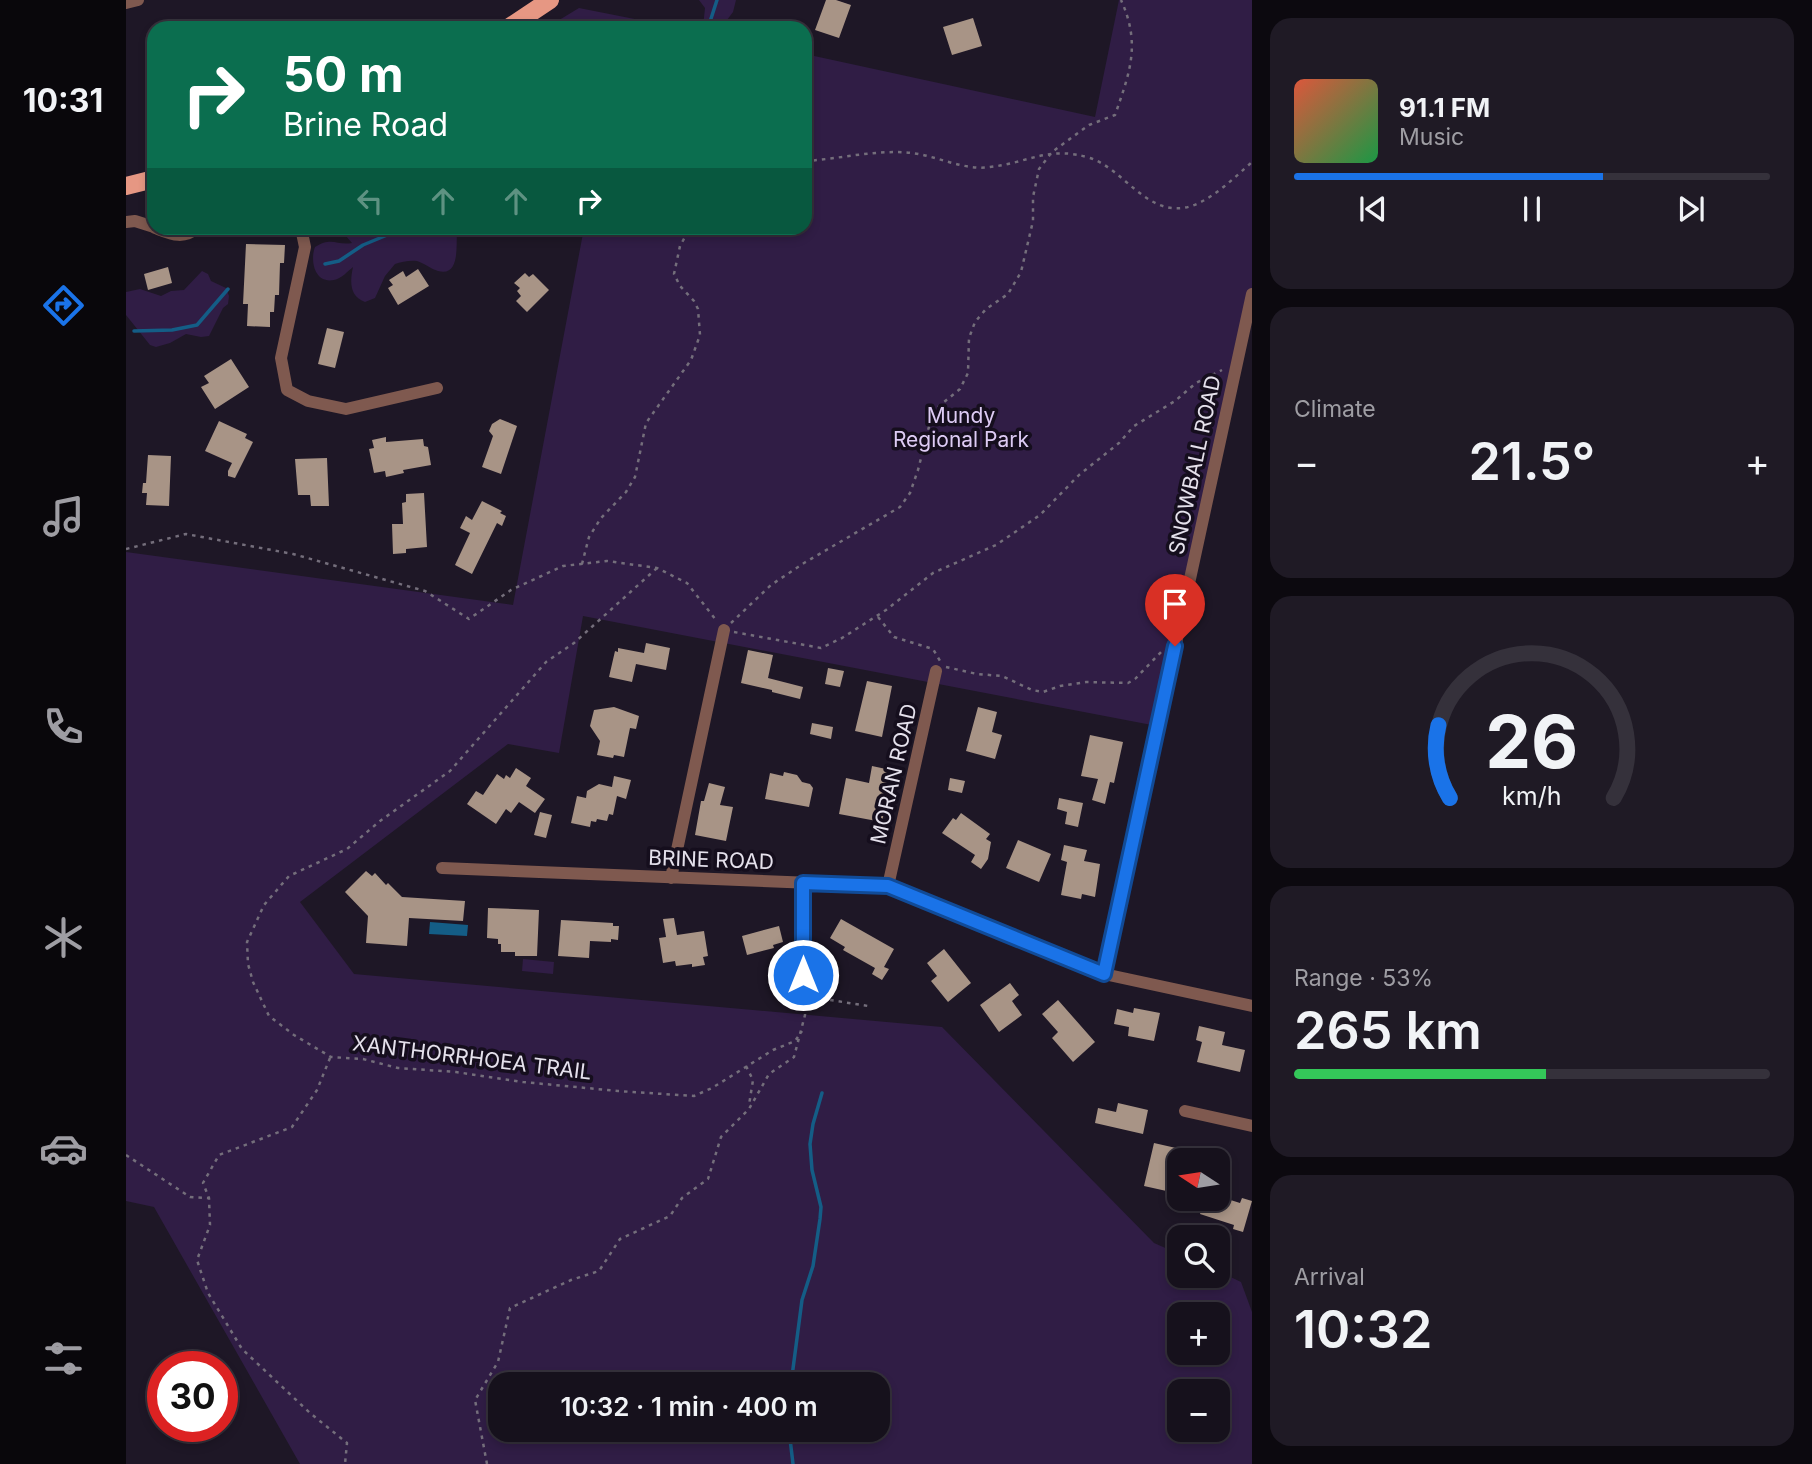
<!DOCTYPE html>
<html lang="en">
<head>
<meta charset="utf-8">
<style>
	:root { --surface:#16111c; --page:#1f1a25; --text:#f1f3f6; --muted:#9e9da3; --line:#35313b; --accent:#1a73e8 }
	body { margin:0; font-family:Inter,sans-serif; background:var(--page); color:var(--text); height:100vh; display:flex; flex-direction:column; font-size:26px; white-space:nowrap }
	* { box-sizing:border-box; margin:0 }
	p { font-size:23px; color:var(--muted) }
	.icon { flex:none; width:38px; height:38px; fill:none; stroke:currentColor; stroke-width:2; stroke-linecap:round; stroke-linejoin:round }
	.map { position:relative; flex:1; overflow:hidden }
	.drawer { display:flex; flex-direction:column; gap:18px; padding:18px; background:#0c090f; width:560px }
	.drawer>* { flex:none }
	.top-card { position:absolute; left:21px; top:21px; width:665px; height:214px; border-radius:21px; box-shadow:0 4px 10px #0003,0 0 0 2px var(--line); background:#0b6e4f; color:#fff; overflow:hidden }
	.needle { width:46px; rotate:282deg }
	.buttons { position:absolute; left:1041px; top:1148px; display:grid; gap:14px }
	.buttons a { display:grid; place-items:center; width:63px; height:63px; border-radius:14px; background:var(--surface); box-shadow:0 4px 10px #0003,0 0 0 2px var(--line); font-size:35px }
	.speed { position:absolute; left:21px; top:1351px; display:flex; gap:14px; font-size:35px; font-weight:700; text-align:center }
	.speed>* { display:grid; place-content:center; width:91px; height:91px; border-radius:50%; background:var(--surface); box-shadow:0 4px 10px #0003,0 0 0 2px var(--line); line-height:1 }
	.speed .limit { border:10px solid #d22; background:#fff; color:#111 }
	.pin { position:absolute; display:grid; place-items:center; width:60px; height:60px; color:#fff; margin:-72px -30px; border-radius:50% 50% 50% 0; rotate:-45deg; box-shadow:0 0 7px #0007 }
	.pin .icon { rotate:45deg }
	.me { position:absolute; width:77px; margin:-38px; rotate:0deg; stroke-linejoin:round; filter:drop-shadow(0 0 5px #0008) }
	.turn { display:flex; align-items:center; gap:24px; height:147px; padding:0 21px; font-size:32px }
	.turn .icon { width:91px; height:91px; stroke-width:2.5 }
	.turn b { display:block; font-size:49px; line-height:60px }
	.lanes { display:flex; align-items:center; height:66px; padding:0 21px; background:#0003; justify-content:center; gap:35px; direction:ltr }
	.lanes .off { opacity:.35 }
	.big { font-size:52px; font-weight:600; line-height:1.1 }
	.drawer .tile { flex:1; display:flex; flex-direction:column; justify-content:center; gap:10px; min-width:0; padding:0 24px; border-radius:21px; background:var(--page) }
	.drawer .dial { align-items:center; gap:0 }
	.dial svg { height:182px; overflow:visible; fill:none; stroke:var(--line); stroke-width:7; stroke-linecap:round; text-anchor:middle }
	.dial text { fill:var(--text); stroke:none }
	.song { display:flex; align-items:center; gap:21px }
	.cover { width:84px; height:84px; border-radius:10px; background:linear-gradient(135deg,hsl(10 70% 55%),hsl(140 70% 35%)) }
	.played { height:7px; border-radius:4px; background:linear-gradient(90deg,var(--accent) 65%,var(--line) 65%) }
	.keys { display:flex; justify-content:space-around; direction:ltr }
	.heat { display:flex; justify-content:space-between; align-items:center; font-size:38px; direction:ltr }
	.charge { height:10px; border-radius:5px; background:linear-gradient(90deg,#34c759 53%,var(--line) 0) }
	.trip { position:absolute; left:362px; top:1372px; width:402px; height:70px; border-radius:21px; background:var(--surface); box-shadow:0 4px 10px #0003,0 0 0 2px var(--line); font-weight:600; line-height:70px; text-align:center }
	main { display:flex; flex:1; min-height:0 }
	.tabs { display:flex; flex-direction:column; width:126px; justify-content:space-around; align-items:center; background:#09070b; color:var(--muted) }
	.tabs .icon { width:49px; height:49px }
	.tabs .current { color:var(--accent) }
	.tabs b { font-size:32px; color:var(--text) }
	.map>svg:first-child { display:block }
</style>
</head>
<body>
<main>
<nav class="tabs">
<b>10:31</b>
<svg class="icon current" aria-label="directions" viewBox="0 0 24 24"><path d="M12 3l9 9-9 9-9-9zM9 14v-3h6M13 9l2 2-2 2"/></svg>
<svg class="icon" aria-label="music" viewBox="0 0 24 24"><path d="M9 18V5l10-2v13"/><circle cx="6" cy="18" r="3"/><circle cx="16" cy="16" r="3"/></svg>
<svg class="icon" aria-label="phone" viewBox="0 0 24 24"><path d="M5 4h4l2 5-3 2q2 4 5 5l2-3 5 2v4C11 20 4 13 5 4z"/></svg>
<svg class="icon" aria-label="climate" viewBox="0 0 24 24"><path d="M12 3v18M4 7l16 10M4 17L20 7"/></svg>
<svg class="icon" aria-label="car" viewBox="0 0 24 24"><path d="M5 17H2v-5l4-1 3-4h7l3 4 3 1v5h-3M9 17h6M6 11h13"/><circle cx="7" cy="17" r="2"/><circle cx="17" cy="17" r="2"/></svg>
<svg class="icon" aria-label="filters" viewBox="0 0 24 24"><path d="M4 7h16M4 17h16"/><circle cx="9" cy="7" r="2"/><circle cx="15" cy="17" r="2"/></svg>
</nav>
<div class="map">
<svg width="1126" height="1464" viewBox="0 0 1126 1464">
	<rect width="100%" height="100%" fill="#1e1726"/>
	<path fill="#301d45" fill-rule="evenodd" d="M573,0H610L607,12L595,28L577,27L579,8Z
		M993,0H1126V294L1031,726L457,616L433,753L382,744L174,902L228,974L816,1027L1028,1243L1053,1254L1054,1276H1092V1271L1115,1282L1126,1312V1464H174L28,1207L0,1201V552L387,605L458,228H679V54L969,117ZM1054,1314H1092V1353H1054ZM374,1384H752V1430H374ZM1054,1391H1092V1430H1054Z
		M453,8L554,28H420Z
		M213,228H346L331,233C330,246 334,277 312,271C305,269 298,263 291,261C284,260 275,262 269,264L259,276L249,298L239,302C223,296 224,281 227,267C222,271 215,279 208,280C188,284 184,260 189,247C206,236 211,246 226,243Z
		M76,271L82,274L85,281L100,288L103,296L102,304L97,308L83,336L75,337L60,334L44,343L30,347L24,345L0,315V292L14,289L35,296L45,291L58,290Z
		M397,959L428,962L427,974L396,971Z"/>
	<path fill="#145d86" d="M304,922L342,925L341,936L303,934Z"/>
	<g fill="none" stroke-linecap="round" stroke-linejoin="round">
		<path stroke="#145d86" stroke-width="3.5" d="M582,28L591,0
			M199,264L213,261L237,245L278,228
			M8,331L46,330L71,325L102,289
			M665,1384L676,1300L687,1266L694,1219L695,1207L686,1170L684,1144L687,1124L696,1093
			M663,1430L667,1464"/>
	</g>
	<path fill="#a89486" d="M700,0H710L725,5L713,38L689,30Z
		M847,18L856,46L826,55L817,27Z
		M120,244L159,245L158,263H154L153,295H149L148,312H144V327L121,326L122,304H117Z
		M42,267L46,283L22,290L18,274Z
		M292,269L303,286L272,305L262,288L267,285L263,280L277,271L280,277Z
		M399,273L403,277L407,274L423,290L401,312L390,301L395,296L391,291L394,288L388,283Z
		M201,328L218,332L209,368L192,364Z
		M105,359L123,387L89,409L75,387L83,383L78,376Z
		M374,419L391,426L375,474L356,467L367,436L363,431L366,424Z
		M93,421L121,434L119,438L127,442L109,478L102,476V471L106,463L79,451Z
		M260,437V442L297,439L298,446L302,447L305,465L277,470L278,473L260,477L259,471L248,473L243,449L248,448L246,440Z
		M22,455L45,456L43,506L20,505L21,493H16L17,483H20Z
		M201,458L203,506H185L184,495H172L169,459Z
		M298,493L301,547L280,549V553L267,554L266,524H277L276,503L280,502V494Z
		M356,501L376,511L374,513L380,516L376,526L371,523L346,574L329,565L344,533L334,528L340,516L346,520Z
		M520,643L544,648L540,670L510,664L506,682L483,677L489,651L492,652V648L518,653Z
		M622,650L647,655L642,678L677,687L674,699L646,692V690L615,683Z
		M702,668L718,671L714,687L699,684Z
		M741,681L766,686L756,737L729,731Z
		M488,707L513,716L510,729L504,728L498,757L488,755L487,758L471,755L474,741L464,726L468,710Z
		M852,707L871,712L866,732L876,735L869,759L840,751Z
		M686,723L707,727L705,739L684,734Z
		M964,735L997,742L988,783L984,782L979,804L966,800L972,779L955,776Z
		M746,766L774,772L771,784L764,782L756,822L713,814L720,778L743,783Z
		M390,768L405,778L400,786L419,799L409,813L393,802L385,813L380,809L370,824L341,804L350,791L357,795L371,774L378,779L380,775L384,778Z
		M658,772L671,775L676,782L684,784L687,788L683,807L639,799L644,773L657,776Z
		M488,776L505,780L500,799L491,796L487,815L483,814L481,821L471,819L470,822L465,821L464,827L445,823L451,796L460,798L461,791L473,784L486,787Z
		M824,778L839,781L836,793L822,790Z
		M583,783L599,787L594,805L607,807L600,841L569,835L575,801H578Z
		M933,798L957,803L952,827L939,824L941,812L931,809Z
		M414,812L426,815L420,838L408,835Z
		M835,813L864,834L860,839L865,842L862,859L855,869L845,862L849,855L816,833L827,818L830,820Z
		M892,840L925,854L913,882L880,868Z
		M938,845L961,850L958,861L974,864L969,897L956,894L955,899L935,895L941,862L935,860Z
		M240,871L246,876L249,873L260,885L262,883L276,897L339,901L337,921L283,918L281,946L240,943L242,916L219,892Z
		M362,908L413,910L411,956H389V952H375V944H372V939L361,938Z
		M548,918L551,935L578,931L582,956L577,957L579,965L566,967V964L550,966L549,961L537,963L533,938L540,937L537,919Z
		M715,919L768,949L758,967L763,969L756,980L746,974L749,968L717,950L719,947L704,938Z
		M435,920L487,923V926H493L492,940L485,939V942L464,941L463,958L432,956Z
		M653,926L657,942L647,945L648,948L621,955L616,936Z
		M818,949L845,983L822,1002L805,981L811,976L801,963Z
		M884,983L893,995L886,1001L896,1015L873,1032L854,1005Z
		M932,1000L969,1042L947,1062L926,1038L932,1032L916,1014Z
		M1008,1008L1034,1013L1028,1041L1002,1036L1003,1027L988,1024L991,1009L1007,1013Z
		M1073,1026L1099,1032L1096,1045L1119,1050L1114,1072L1071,1062L1076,1042L1070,1040Z
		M992,1103L1022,1110L1017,1134L969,1123L972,1108L990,1112Z
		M1028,1143L1050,1148L1048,1156L1054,1157V1194L1018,1186Z
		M1092,1196L1114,1203L1116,1198L1126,1201L1117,1232L1107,1229L1108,1225L1074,1214L1079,1199H1092Z"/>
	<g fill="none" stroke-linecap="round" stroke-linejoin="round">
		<path stroke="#746e7b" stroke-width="2.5" stroke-dasharray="3.5 5" stroke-linecap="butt" d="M679,161C714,159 751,149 786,153C811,156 839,171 864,167C902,163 923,145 964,158C997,169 1018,212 1056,208C1080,206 1108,178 1126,162
			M0,549L60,534L167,554L299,591L343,619L385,590L437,566L481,561L531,568L561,583L590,620
			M456,564L463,537L475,518L500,492L509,477L520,423L565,360L574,335L572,309L568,301L554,286L548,274L554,246L564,228
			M531,568L448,643L420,662L324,771L254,821L221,849L163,876L138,905L121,942L122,964L127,982L143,1016L168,1035L205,1057L237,1059L272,1068L330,1072L397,1082L492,1091L568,1096L586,1088L647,1050L669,1041L676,1031
			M752,617L768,637L807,649L814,661
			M605,623L645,585L678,563L774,507L784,493L792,470L807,411L834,389L842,373L843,338L849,322L860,309L882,294L895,272L907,221V197L913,169L926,152L963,125L989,115C1004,72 1015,44 995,0
			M608,632L695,648L716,638L760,610L807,573L870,545L914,515L953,475L993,443L1008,426L1049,401L1070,383L1096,370
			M820,667L851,674L876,676L906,690L917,692L934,686L960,682L1002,683L1009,679L1036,651
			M679,996L742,1006
			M204,1058L191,1090L166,1127L93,1155L77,1183L83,1198L84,1225L71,1260L82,1293L116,1349L184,1413L221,1443L219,1464
			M620,1066L627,1080L623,1105
			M0,1155L64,1197L82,1198
			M361,1464L349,1400L372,1362L384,1308L445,1280L473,1271L494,1239L544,1216L556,1198L582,1179L595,1137L623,1109L643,1074L668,1057L679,1015V985"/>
		<path stroke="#7f594f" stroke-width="12" d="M0,3L12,0
			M0,222L9,221L28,227
			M29,228C45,234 57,240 71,228
			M175,228L179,247L155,358L161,390L182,401L220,409L311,388
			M316,868L762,886L978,974L1126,1006
			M545,878L598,630
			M677,882V975
			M762,886L810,671
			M978,974L1126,294
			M1059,1111L1126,1126"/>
		<path stroke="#e69783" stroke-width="18" d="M382,28L424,0
			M0,186L28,179"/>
	</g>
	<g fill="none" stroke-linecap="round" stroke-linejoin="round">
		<defs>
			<path id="route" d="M677,975V883L762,886L978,974L1049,646"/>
		</defs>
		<use href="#route" stroke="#114b97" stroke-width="18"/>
		<use href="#route" stroke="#1a73e8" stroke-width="12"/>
	</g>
	<g text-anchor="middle" stroke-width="7" stroke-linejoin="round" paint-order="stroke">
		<g font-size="21" fill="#ddcbf4" stroke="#150e1d">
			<text x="835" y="423">Mundy<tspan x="835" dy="24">Regional Park</tspan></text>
		</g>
		<g font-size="21" fill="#e5e1ec" stroke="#150e1d">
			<text transform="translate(1069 465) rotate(-78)" y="7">SNOWBALL ROAD</text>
			<text transform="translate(768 774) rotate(-77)" y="7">MORAN ROAD</text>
			<text transform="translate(585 860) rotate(2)" y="7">BRINE ROAD</text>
			<text transform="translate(346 1058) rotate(7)" y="7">XANTHORRHOEA TRAIL</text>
		</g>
	</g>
</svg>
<div class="buttons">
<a><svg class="needle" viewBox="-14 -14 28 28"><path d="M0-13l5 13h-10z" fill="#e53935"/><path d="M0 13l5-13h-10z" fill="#9e9da3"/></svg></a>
<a><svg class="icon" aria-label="search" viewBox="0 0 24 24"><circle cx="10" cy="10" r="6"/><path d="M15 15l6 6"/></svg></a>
<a>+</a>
<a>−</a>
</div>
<div class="speed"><div class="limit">30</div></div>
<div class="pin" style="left:1049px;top:646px;background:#d93025"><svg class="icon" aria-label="arrive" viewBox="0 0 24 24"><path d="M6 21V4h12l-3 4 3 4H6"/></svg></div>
<svg class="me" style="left:677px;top:975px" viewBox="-20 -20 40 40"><circle r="17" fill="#1a73e8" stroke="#fff" stroke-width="3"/><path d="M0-11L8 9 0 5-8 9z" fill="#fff"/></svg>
<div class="trip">10:32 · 1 min · 400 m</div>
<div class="top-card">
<div class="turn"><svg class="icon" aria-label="right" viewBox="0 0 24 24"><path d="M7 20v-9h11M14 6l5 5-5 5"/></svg><div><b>50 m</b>Brine Road</div></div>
<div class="lanes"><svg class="icon off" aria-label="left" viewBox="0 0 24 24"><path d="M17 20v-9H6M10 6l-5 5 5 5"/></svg><svg class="icon off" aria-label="ahead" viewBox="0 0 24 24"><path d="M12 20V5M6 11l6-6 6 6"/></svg><svg class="icon off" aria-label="ahead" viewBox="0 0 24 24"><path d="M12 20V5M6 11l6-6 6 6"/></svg><svg class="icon" aria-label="right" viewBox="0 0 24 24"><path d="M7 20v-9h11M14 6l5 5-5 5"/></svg></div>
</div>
</div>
<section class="drawer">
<div class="tile">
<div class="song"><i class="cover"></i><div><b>91.1 FM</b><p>Music</p></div></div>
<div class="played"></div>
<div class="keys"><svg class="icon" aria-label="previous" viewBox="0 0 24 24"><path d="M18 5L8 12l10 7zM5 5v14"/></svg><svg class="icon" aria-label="pause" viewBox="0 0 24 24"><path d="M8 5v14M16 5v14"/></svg><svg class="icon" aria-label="next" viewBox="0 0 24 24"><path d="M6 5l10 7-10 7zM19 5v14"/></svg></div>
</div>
<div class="tile"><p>Climate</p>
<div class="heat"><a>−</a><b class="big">21.5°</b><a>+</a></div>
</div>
<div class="tile dial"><svg viewBox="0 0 100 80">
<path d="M14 69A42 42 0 1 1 86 69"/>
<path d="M14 69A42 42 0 0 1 9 37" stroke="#1a73e8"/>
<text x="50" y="56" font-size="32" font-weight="700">26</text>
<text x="50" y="72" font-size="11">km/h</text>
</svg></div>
<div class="tile"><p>Range · 53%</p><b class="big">265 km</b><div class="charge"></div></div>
<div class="tile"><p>Arrival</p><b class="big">10:32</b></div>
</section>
</main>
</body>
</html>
